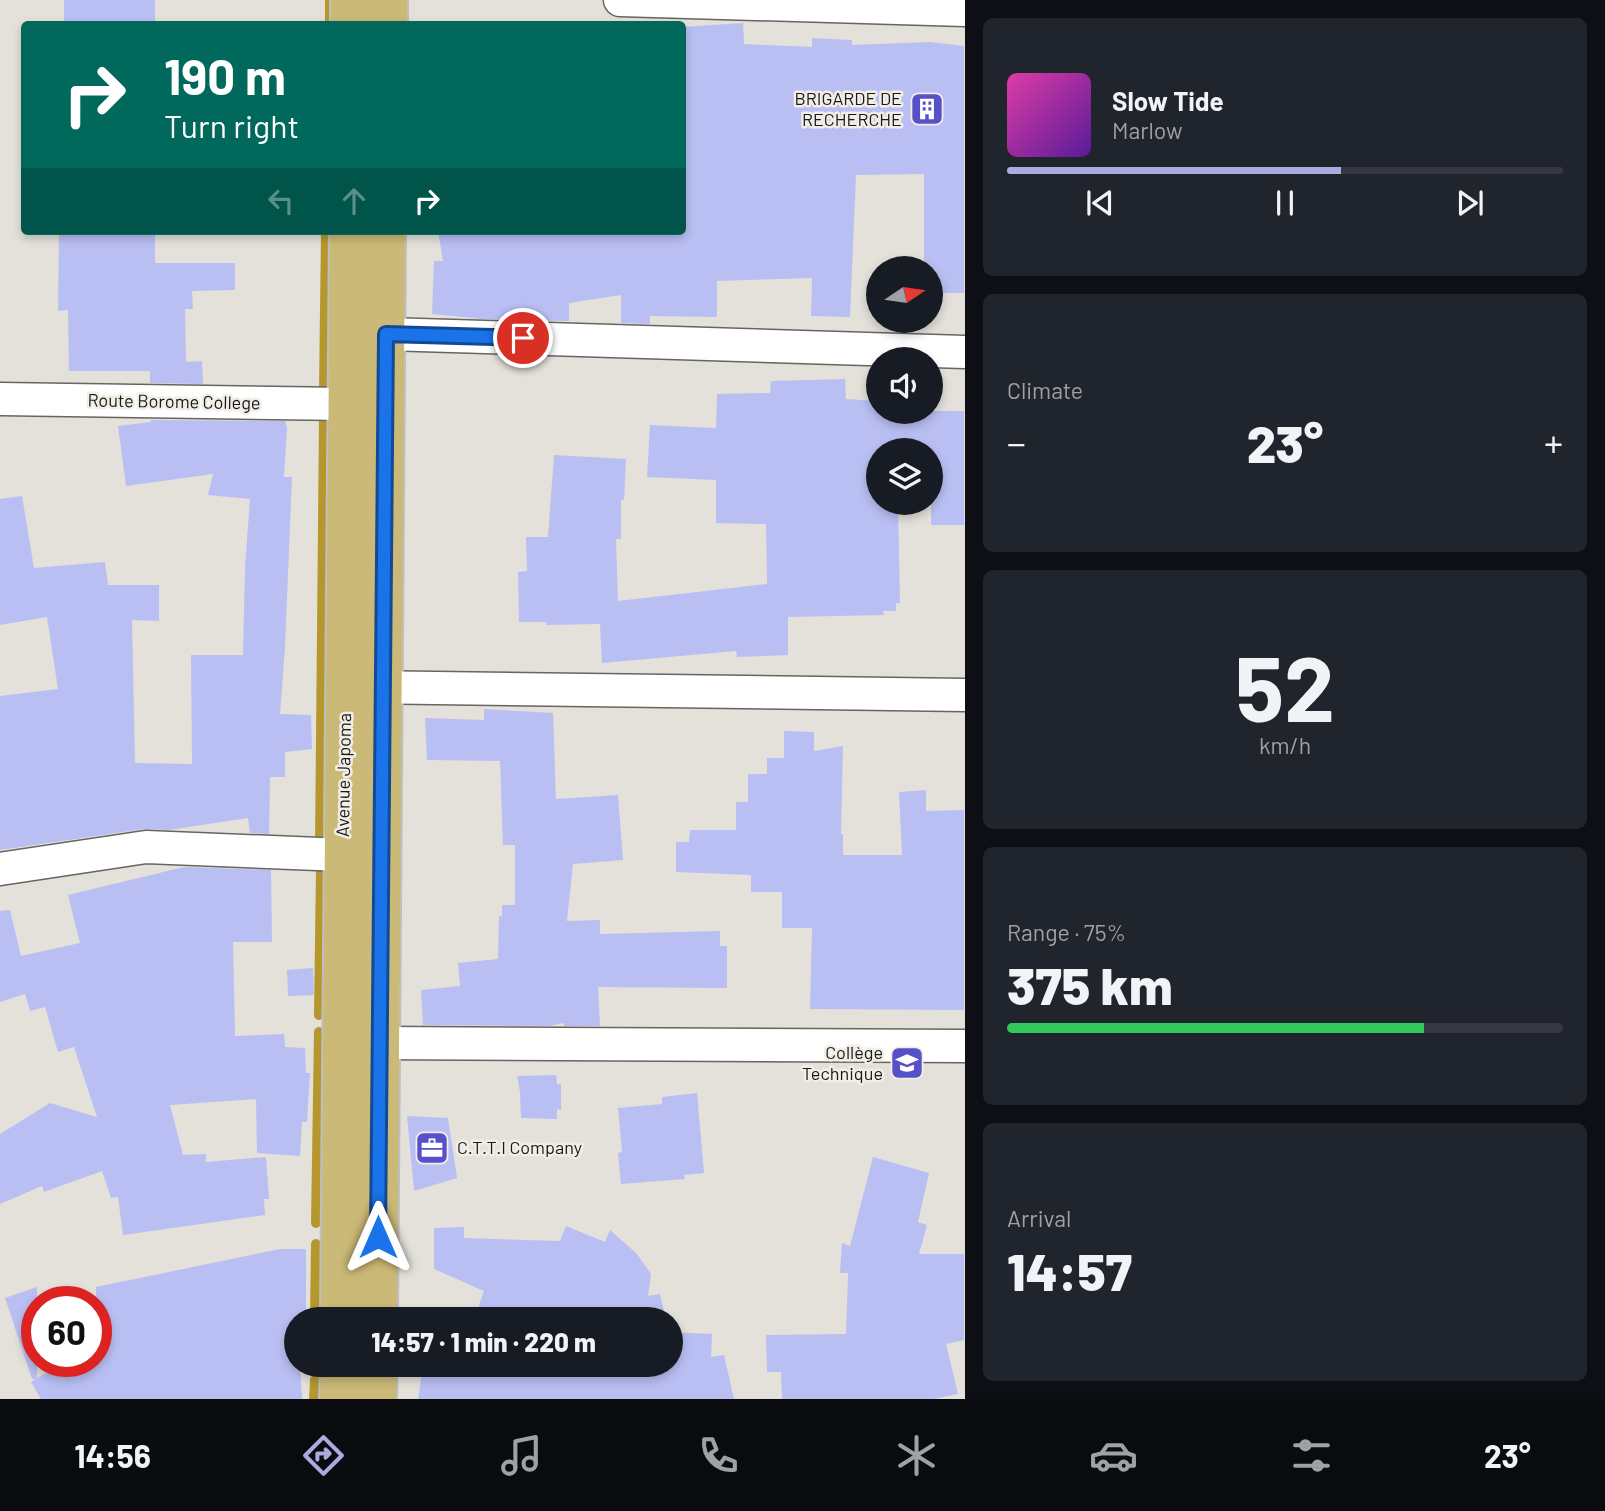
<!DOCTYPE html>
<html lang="en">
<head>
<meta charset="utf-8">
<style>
	:root { --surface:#171b24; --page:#20242c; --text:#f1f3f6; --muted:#9ea1a6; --line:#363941; --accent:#abaae1 }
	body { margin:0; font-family:Barlow,sans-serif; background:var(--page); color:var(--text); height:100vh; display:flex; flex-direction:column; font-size:26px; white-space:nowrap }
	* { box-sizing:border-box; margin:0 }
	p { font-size:23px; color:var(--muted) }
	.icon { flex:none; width:38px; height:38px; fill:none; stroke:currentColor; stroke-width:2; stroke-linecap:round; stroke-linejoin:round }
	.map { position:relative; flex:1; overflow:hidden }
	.details { display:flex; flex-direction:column; gap:18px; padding:18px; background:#0d0f14; width:640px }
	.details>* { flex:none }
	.top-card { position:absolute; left:21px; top:21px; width:665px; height:214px; border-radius:7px; box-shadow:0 4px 10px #0003; background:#00695c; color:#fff; overflow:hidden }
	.needle { width:46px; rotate:77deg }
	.buttons { position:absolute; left:866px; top:256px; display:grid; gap:14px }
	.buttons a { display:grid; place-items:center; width:77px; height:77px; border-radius:50%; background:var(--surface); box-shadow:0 4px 10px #0003; font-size:35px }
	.speed { position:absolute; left:21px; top:1286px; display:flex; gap:14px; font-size:35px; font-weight:700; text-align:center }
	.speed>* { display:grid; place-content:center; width:91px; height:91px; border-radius:50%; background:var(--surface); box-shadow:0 4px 10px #0003; line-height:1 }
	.speed .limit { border:10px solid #d22; background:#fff; color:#111 }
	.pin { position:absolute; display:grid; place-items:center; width:60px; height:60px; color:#fff; margin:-30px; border:4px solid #fff; border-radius:50%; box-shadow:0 2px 7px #0007 }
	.me { position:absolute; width:77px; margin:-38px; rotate:0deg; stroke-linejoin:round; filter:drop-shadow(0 0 5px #0008) }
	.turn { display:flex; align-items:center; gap:24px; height:147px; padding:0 28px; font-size:32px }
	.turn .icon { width:91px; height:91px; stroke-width:2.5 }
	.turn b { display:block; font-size:49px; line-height:60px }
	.lanes { display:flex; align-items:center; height:66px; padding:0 28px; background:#0003; justify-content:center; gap:35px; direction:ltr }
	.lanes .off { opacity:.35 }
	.big { font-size:52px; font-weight:800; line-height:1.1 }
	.details .card { flex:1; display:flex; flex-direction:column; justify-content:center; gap:10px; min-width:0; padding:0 24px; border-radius:10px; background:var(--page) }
	.details .dial { align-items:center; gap:0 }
	.dial b { font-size:91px; line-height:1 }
	.song { display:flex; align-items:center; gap:21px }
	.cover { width:84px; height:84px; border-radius:10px; background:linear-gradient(135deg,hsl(320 70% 55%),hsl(270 70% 35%)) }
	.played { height:7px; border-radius:4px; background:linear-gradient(90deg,var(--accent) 60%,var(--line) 60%) }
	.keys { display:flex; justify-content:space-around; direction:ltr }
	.heat { display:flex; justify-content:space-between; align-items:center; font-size:38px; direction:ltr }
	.charge { height:10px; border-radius:5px; background:linear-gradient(90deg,#34c759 75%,var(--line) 0) }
	.trip { position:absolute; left:284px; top:1307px; width:399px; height:70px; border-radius:35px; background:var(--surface); box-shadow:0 4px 10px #0003; font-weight:800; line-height:70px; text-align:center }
	.menu { display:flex; height:112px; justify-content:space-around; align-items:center; background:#090b0e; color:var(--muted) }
	.menu .icon { width:49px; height:49px }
	.menu .selected { color:var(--accent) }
	.menu b { font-size:32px; color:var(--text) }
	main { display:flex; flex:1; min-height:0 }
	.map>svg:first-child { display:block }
</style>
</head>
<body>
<main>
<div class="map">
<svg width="965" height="1399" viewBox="0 0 965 1399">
	<rect width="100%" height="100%" fill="#e3e1da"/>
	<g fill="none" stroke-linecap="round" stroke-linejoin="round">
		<path stroke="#b6972e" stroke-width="10" d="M330,24V0
			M324,392L326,231
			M320,846L324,418
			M319,1015L321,867
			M316,1223L319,1032
			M315,1320L316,1244
			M314,1399L315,1380"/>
	</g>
	<path fill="#b9bff3" d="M64,0H155V24H64Z
		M743,23L744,44L812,47V38L852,40V45L930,42L964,46V293H931V268H924V174L856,175L850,317L811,316L812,278L717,281V317L650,316V324L621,323V295L569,303V321H566L482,319L432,314L434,261H443L438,231H682V27Z
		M59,231H155V263H235V290L192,291L193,309H185L186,362L202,361L203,384L150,383V371H69L68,310L58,311Z
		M845,379L846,399L878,401V411H964V525H931V450H878V502H898L900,603H896V611H883L884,615L788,617V655L737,657L736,651L602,663L600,624L546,625V622H519L518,572L527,571L526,537H548L554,455L626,459L624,500H621V539H616L618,601L767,584L766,524L716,523V480L647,477L650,425L716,428L717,394L770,393L771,381Z
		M151,420L285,421L287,428L284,477H292L285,647L280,714L311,715L312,749L285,752V777H270L269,834L250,833L248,818L169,830L144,829L0,850V696L58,689L47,617L0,625V499L22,496L34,568L105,562L108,585H159V621L132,620L135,763L192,764L191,655H243L245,568L250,499L208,495L213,474L126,486L118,426L151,422Z
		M484,709L553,713L556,799L618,795L623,860L573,864L567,921L600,920V934L720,931V946H727V988L598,987L600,1026H564V1023L549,1026L423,1025L421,990L460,986L458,963L498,959L499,916H502V905H515V845H503L500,761L427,760L425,718L484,720Z
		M784,731L814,732V751L843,746L841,834H843V855H902L899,792L926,790V811L964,810V1010L810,1009L812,928H782V892H751V875L676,872V842H689L690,830H736V802H748V774H767V758H784Z
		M184,867L271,870L272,942H233L235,1036L284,1034L285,1047L305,1048L306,1073H310L307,1122H302L300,1156L257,1153L256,1099L170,1105L183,1155L206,1154V1162L266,1157L269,1199H264L265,1215L123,1235L118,1197L111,1198L102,1171L44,1192L42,1186L0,1204V1134L50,1103L97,1117L74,1047L58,1052L45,1007L30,1011L25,994L0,1002V911L10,910L21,956L80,943L68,895Z
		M313,968L314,995L288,996L287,970Z
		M556,1075L557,1084H561V1110L557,1109V1119L521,1118L520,1092L517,1076Z
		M697,1093L704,1173L684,1175L685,1179L621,1184L618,1153L622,1152L618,1108L662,1104V1097Z
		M407,1116L448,1118L457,1178L414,1191Z
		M873,1157L929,1173L918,1222L927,1225L919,1254H964V1340L946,1344L958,1394L933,1399H782L781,1372H767L766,1335L846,1334L848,1273H840L842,1243L850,1246Z
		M566,1226L605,1242L610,1230L637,1254L651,1274L648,1296L660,1294L666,1320H474L484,1291L434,1269V1228L464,1227V1238L560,1241Z
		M280,1249H306V1320H296V1365H300L302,1399H41L31,1382L36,1379H32L5,1298L37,1287V1378L66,1362H96V1287Z
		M670,1332L712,1334L711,1357L724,1355L734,1399H418L423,1365H670Z"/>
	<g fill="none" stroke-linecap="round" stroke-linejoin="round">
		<defs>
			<path id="minor" d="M620,0L965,10
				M386,334L965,352
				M0,399L348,404
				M360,687L965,695
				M0,869L146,847L343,855
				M379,1043L965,1046"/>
			<path id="primary" d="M350,24V0
				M388,24V0
				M340,1320L349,231
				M378,1320L386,231
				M339,1399L340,1365
				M377,1399L378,1365"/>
		</defs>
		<use href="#minor" stroke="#67655f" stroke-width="35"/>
		<use href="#primary" stroke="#bfbfbe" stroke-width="42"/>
		<use href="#minor" stroke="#fff" stroke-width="32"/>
		<use href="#primary" stroke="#cbb977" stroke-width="38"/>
	</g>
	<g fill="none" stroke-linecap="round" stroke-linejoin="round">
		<defs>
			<path id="route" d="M378,1237L386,334L523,338"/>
		</defs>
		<use href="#route" stroke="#114b97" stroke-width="18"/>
		<use href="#route" stroke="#1a73e8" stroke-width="12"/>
	</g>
	<defs>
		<symbol id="building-square" viewBox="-11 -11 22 22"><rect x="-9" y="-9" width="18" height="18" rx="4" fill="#5651c8" stroke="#f1eee7"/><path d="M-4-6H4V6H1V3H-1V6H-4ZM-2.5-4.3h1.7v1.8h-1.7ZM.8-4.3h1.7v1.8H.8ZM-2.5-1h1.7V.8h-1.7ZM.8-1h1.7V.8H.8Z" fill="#fff"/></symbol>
		<symbol id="school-square" viewBox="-11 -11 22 22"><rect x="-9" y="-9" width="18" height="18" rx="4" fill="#5651c8" stroke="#f1eee7"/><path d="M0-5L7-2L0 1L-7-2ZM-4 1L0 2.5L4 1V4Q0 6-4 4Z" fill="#fff"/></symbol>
		<symbol id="office-square" viewBox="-11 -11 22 22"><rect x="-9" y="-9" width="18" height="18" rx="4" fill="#5651c8" stroke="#f1eee7"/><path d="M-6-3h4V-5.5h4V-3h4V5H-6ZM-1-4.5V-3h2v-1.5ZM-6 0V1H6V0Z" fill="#fff"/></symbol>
	</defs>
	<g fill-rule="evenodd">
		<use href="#building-square" x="908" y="90" width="38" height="38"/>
		<use href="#school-square" x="888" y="1044" width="38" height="38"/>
		<use href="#office-square" x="413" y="1129" width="38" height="38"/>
	</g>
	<g text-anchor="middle" stroke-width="5" stroke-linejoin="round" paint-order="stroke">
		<g font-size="18" fill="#1a1917" stroke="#f1eee7" text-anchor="end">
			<text x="902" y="105">BRIGARDE DE<tspan x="902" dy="21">RECHERCHE</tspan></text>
			<text x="883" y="1059">Collège<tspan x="883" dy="21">Technique</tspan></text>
			<text x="457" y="1154" text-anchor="start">C.T.T.I Company</text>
		</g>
		<g font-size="18" fill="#1a1917" stroke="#f1eee7">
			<text transform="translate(174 402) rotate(1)" y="6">Route Borome College</text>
			<text transform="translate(344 775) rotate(-89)" y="6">Avenue Japoma</text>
		</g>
	</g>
</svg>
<div class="buttons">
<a><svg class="needle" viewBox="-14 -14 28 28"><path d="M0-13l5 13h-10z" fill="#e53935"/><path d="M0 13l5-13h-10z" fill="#9ea1a6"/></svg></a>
<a><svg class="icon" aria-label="sound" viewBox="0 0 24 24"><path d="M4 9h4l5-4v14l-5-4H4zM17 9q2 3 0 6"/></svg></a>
<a><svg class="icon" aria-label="layers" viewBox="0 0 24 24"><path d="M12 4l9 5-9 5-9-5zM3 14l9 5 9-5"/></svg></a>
</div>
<div class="speed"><div class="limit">60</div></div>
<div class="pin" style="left:523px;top:338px;background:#d93025"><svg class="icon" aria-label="arrive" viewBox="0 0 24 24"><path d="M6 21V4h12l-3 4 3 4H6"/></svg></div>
<svg class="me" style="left:378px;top:1237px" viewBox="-20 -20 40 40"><path d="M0-17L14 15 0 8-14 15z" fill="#1a73e8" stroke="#fff" stroke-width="4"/></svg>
<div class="trip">14:57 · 1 min · 220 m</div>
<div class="top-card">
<div class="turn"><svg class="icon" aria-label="right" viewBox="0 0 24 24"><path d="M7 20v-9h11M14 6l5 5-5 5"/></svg><div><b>190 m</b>Turn right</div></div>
<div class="lanes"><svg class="icon off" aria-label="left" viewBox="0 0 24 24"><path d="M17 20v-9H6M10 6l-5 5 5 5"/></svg><svg class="icon off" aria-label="ahead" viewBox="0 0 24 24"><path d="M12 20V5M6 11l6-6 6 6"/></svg><svg class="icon" aria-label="right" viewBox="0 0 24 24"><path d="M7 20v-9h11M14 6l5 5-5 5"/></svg></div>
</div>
</div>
<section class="details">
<div class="card">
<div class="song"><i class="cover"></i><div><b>Slow Tide</b><p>Marlow</p></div></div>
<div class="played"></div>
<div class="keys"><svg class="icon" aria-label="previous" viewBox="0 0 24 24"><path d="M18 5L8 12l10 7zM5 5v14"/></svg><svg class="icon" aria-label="pause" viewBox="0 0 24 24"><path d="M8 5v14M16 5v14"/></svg><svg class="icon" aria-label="next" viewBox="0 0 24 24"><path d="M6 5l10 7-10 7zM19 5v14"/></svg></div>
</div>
<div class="card"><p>Climate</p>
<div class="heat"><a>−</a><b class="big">23°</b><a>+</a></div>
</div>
<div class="card dial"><b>52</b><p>km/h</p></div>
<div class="card"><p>Range · 75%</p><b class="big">375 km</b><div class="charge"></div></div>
<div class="card"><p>Arrival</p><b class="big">14:57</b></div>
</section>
</main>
<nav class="menu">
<b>14:56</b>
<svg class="icon selected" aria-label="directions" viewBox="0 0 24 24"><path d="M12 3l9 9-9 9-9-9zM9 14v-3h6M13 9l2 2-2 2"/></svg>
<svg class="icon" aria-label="music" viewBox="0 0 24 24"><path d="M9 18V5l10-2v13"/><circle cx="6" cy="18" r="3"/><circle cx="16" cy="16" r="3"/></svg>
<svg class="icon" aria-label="phone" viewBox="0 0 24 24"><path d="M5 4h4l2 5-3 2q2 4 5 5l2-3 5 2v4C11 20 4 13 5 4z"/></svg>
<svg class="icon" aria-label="climate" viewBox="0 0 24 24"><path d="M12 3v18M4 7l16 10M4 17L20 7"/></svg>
<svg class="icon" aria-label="car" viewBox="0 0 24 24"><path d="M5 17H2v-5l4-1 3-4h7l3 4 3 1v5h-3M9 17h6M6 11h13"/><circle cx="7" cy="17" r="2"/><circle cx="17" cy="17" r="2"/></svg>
<svg class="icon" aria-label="filters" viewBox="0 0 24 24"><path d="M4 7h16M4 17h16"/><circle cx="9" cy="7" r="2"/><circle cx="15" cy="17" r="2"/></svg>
<b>23°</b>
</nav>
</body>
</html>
